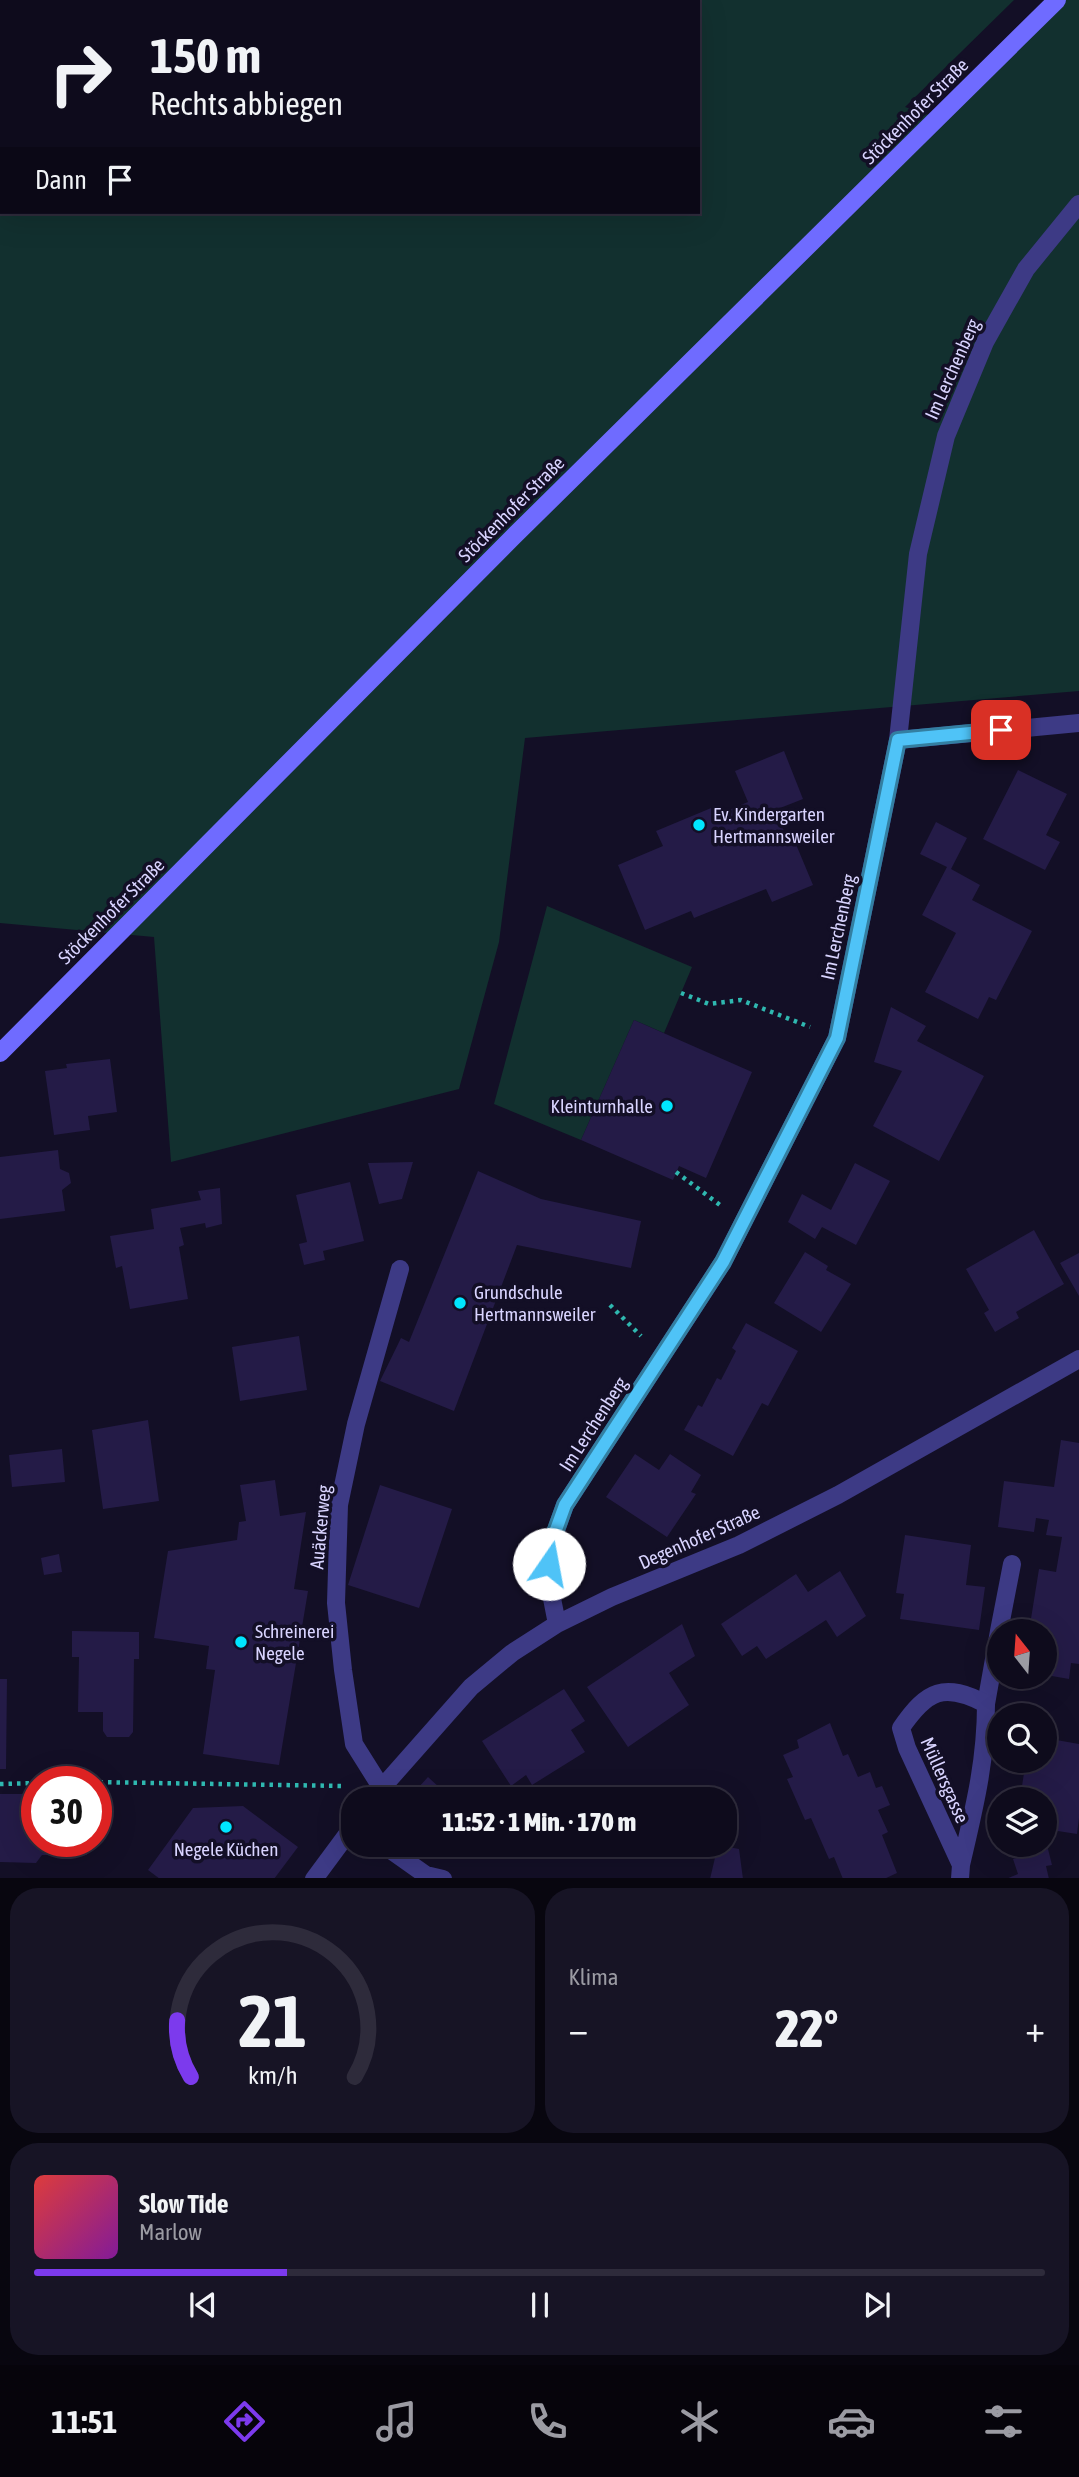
<!DOCTYPE html>
<html lang="de">
<head>
<meta charset="utf-8">
<style>
	:root { --surface:#0e0b1c; --page:#171425; --text:#f1f3f6; --muted:#9b9ba3; --line:#2e2b3b; --accent:#7c3aed }
	body { margin:0; font-family:"Asap Condensed",sans-serif; background:var(--page); color:var(--text); height:100vh; display:flex; flex-direction:column; font-size:26px; white-space:nowrap }
	* { box-sizing:border-box; margin:0 }
	p { font-size:23px; color:var(--muted) }
	.icon { flex:none; width:38px; height:38px; fill:none; stroke:currentColor; stroke-width:2; stroke-linecap:round; stroke-linejoin:round }
	.map { position:relative; height:1878px; overflow:hidden }
	.sheet { display:flex; flex-direction:column; gap:10px; padding:10px; background:#08060f; flex:1 }
	.sheet>* { flex:none }
	.banner { position:absolute; left:0px; top:0px; width:700px; height:214px; box-shadow:0 7px 28px #0002,0 0 0 2px var(--line); background:#0e0b1c; color:var(--text); overflow:hidden }
	.needle { width:46px; rotate:343deg }
	.controls { position:absolute; left:987px; top:1619px; display:grid; gap:14px }
	.controls a { display:grid; place-items:center; width:70px; height:70px; border-radius:50%; background:var(--surface); box-shadow:0 7px 28px #0002,0 0 0 2px var(--line); font-size:35px }
	.speed { position:absolute; left:21px; top:1766px; display:flex; gap:14px; font-size:35px; font-weight:700; text-align:center }
	.speed>* { display:grid; place-content:center; width:91px; height:91px; border-radius:50%; background:var(--surface); box-shadow:0 7px 28px #0002,0 0 0 2px var(--line); line-height:1 }
	.speed .limit { border:10px solid #d22; background:#fff; color:#111 }
	.pin { position:absolute; display:grid; place-items:center; width:60px; height:60px; color:#fff; margin:-30px; border-radius:14px; box-shadow:0 4px 10px #0006 }
	.me { position:absolute; width:77px; margin:-38px; rotate:12deg; stroke-linejoin:round; filter:drop-shadow(0 0 5px #0008) }
	.turn { display:flex; align-items:center; gap:24px; height:147px; padding:0 35px; font-size:32px }
	.turn .icon { width:91px; height:91px; stroke-width:2.5 }
	.turn b { display:block; font-size:49px; line-height:60px }
	.then { display:flex; align-items:center; height:66px; padding:0 35px; background:#0003; gap:14px; font-size:26px }
	.big { font-size:52px; font-weight:800; line-height:1.1 }
	.sheet .card { flex:1; display:flex; flex-direction:column; justify-content:center; gap:10px; min-width:0; padding:0 24px; border-radius:28px; background:var(--page) }
	.sheet .dial { align-items:center; gap:0 }
	.dial svg { height:182px; overflow:visible; fill:none; stroke:var(--line); stroke-width:7; stroke-linecap:round; text-anchor:middle }
	.dial text { fill:var(--text); stroke:none }
	.song { display:flex; align-items:center; gap:21px }
	.cover { width:84px; height:84px; border-radius:10px; background:linear-gradient(135deg,hsl(0 70% 55%),hsl(290 70% 35%)) }
	.played { height:7px; border-radius:4px; background:linear-gradient(90deg,var(--accent) 25%,var(--line) 25%) }
	.keys { display:flex; justify-content:space-around; direction:ltr }
	.heat { display:flex; justify-content:space-between; align-items:center; font-size:38px; direction:ltr }
	.sheet .tiles { flex:1; display:grid; gap:10px; grid-template-columns:1fr 1fr }
	.card:last-child { grid-column:span 2 }
	.trip { position:absolute; left:341px; top:1787px; width:396px; height:70px; border-radius:28px; background:var(--surface); box-shadow:0 7px 28px #0002,0 0 0 2px var(--line); font-weight:800; line-height:70px; text-align:center }
	.tabs { display:flex; height:112px; justify-content:space-around; align-items:center; background:#06040b; color:var(--muted) }
	.tabs .icon { width:49px; height:49px }
	.tabs .active { color:var(--accent) }
	.tabs b { font-size:32px; color:var(--text) }
	.map>svg:first-child { display:block }
</style>
</head>
<body>
<div class="map">
<svg width="1079" height="1879" viewBox="0 0 1079 1879">
	<rect width="100%" height="100%" fill="#130f26"/>
	<path fill="#12302f" fill-rule="evenodd" d="M0,0H1014L905,107L938,118L1057,0H1079V691L525,738L499,942L459,1089L171,1162L154,937L0,923ZM2,2H698V212H2Z
		M547,906L692,967L664,1033L634,1020L581,1140L494,1104Z"/>
	<path fill="#241b47" d="M784,751L803,799L775,810L784,831L790,830L813,885L772,902L766,889L694,918L691,911L645,930L618,865L663,846L656,831L716,806L719,814L748,802L735,771Z
		M1018,770L1067,794L1046,835L1060,842L1045,870L983,839Z
		M936,822L967,838L951,869L980,885L972,900L1032,931L996,1000L989,997L978,1019L925,992L956,933L922,915L947,867L920,854Z
		M891,1007L926,1026L917,1041L984,1076L939,1161L873,1126L902,1071L874,1062Z
		M634,1020L752,1072L706,1178L679,1166L673,1180L581,1140Z
		M110,1059L117,1112L88,1116L90,1130L54,1135L45,1071L67,1068L66,1064Z
		M58,1150L60,1169L69,1173L71,1183L62,1190L65,1211L0,1219V1157Z
		M413,1162L402,1199L379,1204L368,1163Z
		M855,1163L890,1181L856,1245L822,1227L815,1239L788,1222L802,1194L831,1210Z
		M478,1171L541,1199L641,1221L631,1268L517,1245L454,1411L380,1381L401,1338L409,1342Z
		M350,1182L364,1241L323,1251L325,1260L304,1265L299,1244L307,1242L296,1195Z
		M220,1188L222,1224L206,1228L205,1223L180,1228L184,1245L179,1247L188,1299L130,1309L122,1266L116,1268L110,1236L154,1229L151,1209L201,1200L198,1191Z
		M1034,1230L1064,1284L1016,1312L1019,1318L995,1332L984,1313L989,1310L966,1269Z
		M805,1252L828,1266L826,1270L851,1284L821,1332L774,1303Z
		M1079,1253V1296L1060,1263Z
		M746,1323L798,1351L768,1406L762,1403L733,1456L684,1430L698,1405L702,1407L717,1378L721,1380L736,1351L732,1348Z
		M299,1336L307,1390L240,1401L232,1347Z
		M148,1420L159,1501L103,1509L92,1430Z
		M1061,1440L1079,1443V1664L1071,1663L1069,1679L1046,1675L1049,1658H1045V1631H1029L1039,1569L1056,1572L1062,1537L1046,1535L1049,1520L1036,1518L1034,1532L998,1527L1004,1481L1054,1487Z
		M62,1449L65,1482L12,1487L9,1455Z
		M635,1454L659,1470L670,1454L701,1475L691,1492L696,1494L667,1537L606,1497Z
		M275,1480L280,1516L306,1512L294,1589L308,1591L279,1765L203,1754L215,1670L206,1669L209,1646L154,1638L168,1551L237,1540L239,1522L246,1521L240,1485Z
		M380,1485L452,1509L419,1608L348,1585Z
		M905,1535L971,1545L966,1585L985,1587L979,1630L900,1619L904,1594L896,1593Z
		M59,1554L62,1572L44,1575L41,1558Z
		M840,1571L866,1616L837,1637L826,1620L766,1659L757,1646L742,1656L721,1624L796,1574L808,1592Z
		M682,1624L695,1656L669,1673L689,1705L628,1747L587,1687Z
		M72,1631L139,1632V1659H134L133,1732L129,1737H107L103,1731V1712H78L79,1657H72Z
		M0,1679H7L6,1769H0Z
		M564,1689L585,1721L571,1730L585,1752L532,1785L526,1775L511,1786L482,1741Z
		M830,1723L843,1756L848,1754L858,1777L870,1772L876,1788L882,1786L890,1805L878,1810L888,1832L882,1835L897,1873L884,1879H843L834,1857L829,1859L811,1818L805,1820L787,1779L793,1777L783,1755L799,1748L797,1740Z
		M1045,1738L1079,1744V1818L1077,1834L1045,1829V1799H1020L1026,1760H1045Z
		M428,1777L452,1799H408Z
		M641,1786L691,1798L690,1799H638Z
		M0,1794H37V1841H87V1855H42L36,1863L0,1862Z
		M243,1806L298,1847L274,1879H160L148,1870L193,1808Z
		M995,1823L999,1824V1841L992,1840Z
		M626,1844H706L702,1858L661,1847L658,1858L625,1850Z
		M718,1845L739,1849L743,1879H710Z
		M1048,1849L1052,1865L1046,1866L1049,1879H1006L1018,1874L1013,1859Z"/>
	<g fill="none" stroke-linecap="round" stroke-linejoin="round">
		<path stroke="#2fb8b0" stroke-width="4.5" stroke-dasharray="3.5 5" stroke-linecap="butt" d="M681,993L709,1004L741,1000L810,1027
			M676,1172L720,1205
			M610,1305L641,1336
			M91,1782L345,1786
			M0,1784L37,1783"/>
		<path stroke="#3d3a85" stroke-width="18" d="M999,1631L1012,1564
			M986,1704L999,1631"/>
		<path stroke="#3d3a85" stroke-width="18" d="M898,740L1079,723
			M557,1624L548,1578L549,1550L565,1505L723,1262L837,1038L898,740L918,554L946,436L985,342L1026,269L1079,204
			M381,1787L354,1744L343,1670L336,1603L339,1505L356,1424L400,1269
			M372,1799L471,1687L512,1653L557,1624L612,1597L739,1545L838,1495L1079,1359
			M382,1844L426,1875L443,1879
			M314,1879L354,1825
			M960,1879L961,1865C974,1809 986,1762 986,1704C944,1682 927,1690 901,1728L907,1748L961,1865"/>
		<path stroke="#6f6bff" stroke-width="18" d="M0,1053L513,537L1057,0"/>
	</g>
	<g fill="none" stroke-linecap="round" stroke-linejoin="round">
		<defs>
			<path id="route" d="M549,1564V1549L565,1505L723,1262L837,1038L898,740L1001,730"/>
		</defs>
		<use href="#route" stroke="#337fa1" stroke-width="18"/>
		<use href="#route" stroke="#4fc3f7" stroke-width="12"/>
	</g>
	<g fill="#00e5ff" stroke="#130f26" stroke-width="2.5">
		<circle cx="699" cy="825" r="7"/>
		<circle cx="667" cy="1106" r="7"/>
		<circle cx="460" cy="1303" r="7"/>
		<circle cx="241" cy="1642" r="7"/>
		<circle cx="226" cy="1827" r="7"/>
	</g>
	<g text-anchor="middle" stroke-width="7" stroke-linejoin="round" paint-order="stroke">
		<g font-size="19" fill="#d9d4ff" stroke="#130f26">
			<text transform="translate(915 111) rotate(-45)" y="7">Stöckenhofer Straße</text>
			<text transform="translate(952 369) rotate(-66)" y="7">Im Lerchenberg</text>
			<text transform="translate(511 509) rotate(-45)" y="7">Stöckenhofer Straße</text>
			<text transform="translate(111 911) rotate(-45)" y="7">Stöckenhofer Straße</text>
			<text transform="translate(838 927) rotate(-78)" y="7">Im Lerchenberg</text>
			<text transform="translate(593 1424) rotate(-57)" y="7">Im Lerchenberg</text>
			<text transform="translate(320 1527) rotate(-85)" y="7">Auäckerweg</text>
			<text transform="translate(699 1537) rotate(-24)" y="7">Degenhofer Straße</text>
			<text transform="translate(945 1780) rotate(66)" y="7">Müllersgasse</text>
		</g>
		<g font-size="19" fill="#d9d4ff" stroke="#130f26" text-anchor="start">
			<text x="713" y="821">Ev. Kindergarten<tspan x="713" dy="22">Hertmannsweiler</tspan></text>
			<text x="653" y="1113" text-anchor="end">Kleinturnhalle</text>
			<text x="474" y="1299">Grundschule<tspan x="474" dy="22">Hertmannsweiler</tspan></text>
			<text x="255" y="1638">Schreinerei<tspan x="255" dy="22">Negele</tspan></text>
			<text x="226" y="1856" text-anchor="middle">Negele Küchen</text>
		</g>
	</g>
</svg>
<div class="controls">
<a><svg class="needle" viewBox="-14 -14 28 28"><path d="M0-13l5 13h-10z" fill="#e53935"/><path d="M0 13l5-13h-10z" fill="#9b9ba3"/></svg></a>
<a><svg class="icon" aria-label="search" viewBox="0 0 24 24"><circle cx="10" cy="10" r="6"/><path d="M15 15l6 6"/></svg></a>
<a><svg class="icon" aria-label="layers" viewBox="0 0 24 24"><path d="M12 4l9 5-9 5-9-5zM3 14l9 5 9-5"/></svg></a>
</div>
<div class="speed"><div class="limit">30</div></div>
<div class="pin" style="left:1001px;top:730px;background:#d93025"><svg class="icon" aria-label="arrive" viewBox="0 0 24 24"><path d="M6 21V4h12l-3 4 3 4H6"/></svg></div>
<svg class="me" style="left:549px;top:1564px" viewBox="-20 -20 40 40"><circle r="19" fill="#fff"/><path d="M0-13L10 11 0 6-10 11z" fill="#4fc3f7"/></svg>
<div class="trip">11:52 · 1 Min. · 170 m</div>
<div class="banner">
<div class="turn"><svg class="icon" aria-label="right" viewBox="0 0 24 24"><path d="M7 20v-9h11M14 6l5 5-5 5"/></svg><div><b>150 m</b>Rechts abbiegen</div></div>
<div class="then">Dann<svg class="icon" aria-label="arrive" viewBox="0 0 24 24"><path d="M6 21V4h12l-3 4 3 4H6"/></svg></div>
</div>
</div>
<section class="sheet">
<div class="tiles">
<div class="card dial"><svg viewBox="0 0 100 80">
<path d="M14 69A42 42 0 1 1 86 69"/>
<path d="M14 69A42 42 0 0 1 8 44" stroke="#7c3aed"/>
<text x="50" y="56" font-size="32" font-weight="700">21</text>
<text x="50" y="72" font-size="11">km/h</text>
</svg></div>
<div class="card"><p>Klima</p>
<div class="heat"><a>−</a><b class="big">22°</b><a>+</a></div>
</div>
<div class="card">
<div class="song"><i class="cover"></i><div><b>Slow Tide</b><p>Marlow</p></div></div>
<div class="played"></div>
<div class="keys"><svg class="icon" aria-label="previous" viewBox="0 0 24 24"><path d="M18 5L8 12l10 7zM5 5v14"/></svg><svg class="icon" aria-label="pause" viewBox="0 0 24 24"><path d="M8 5v14M16 5v14"/></svg><svg class="icon" aria-label="next" viewBox="0 0 24 24"><path d="M6 5l10 7-10 7zM19 5v14"/></svg></div>
</div>
</div>
</section>
<nav class="tabs">
<b>11:51</b>
<svg class="icon active" aria-label="directions" viewBox="0 0 24 24"><path d="M12 3l9 9-9 9-9-9zM9 14v-3h6M13 9l2 2-2 2"/></svg>
<svg class="icon" aria-label="music" viewBox="0 0 24 24"><path d="M9 18V5l10-2v13"/><circle cx="6" cy="18" r="3"/><circle cx="16" cy="16" r="3"/></svg>
<svg class="icon" aria-label="phone" viewBox="0 0 24 24"><path d="M5 4h4l2 5-3 2q2 4 5 5l2-3 5 2v4C11 20 4 13 5 4z"/></svg>
<svg class="icon" aria-label="climate" viewBox="0 0 24 24"><path d="M12 3v18M4 7l16 10M4 17L20 7"/></svg>
<svg class="icon" aria-label="car" viewBox="0 0 24 24"><path d="M5 17H2v-5l4-1 3-4h7l3 4 3 1v5h-3M9 17h6M6 11h13"/><circle cx="7" cy="17" r="2"/><circle cx="17" cy="17" r="2"/></svg>
<svg class="icon" aria-label="filters" viewBox="0 0 24 24"><path d="M4 7h16M4 17h16"/><circle cx="9" cy="7" r="2"/><circle cx="15" cy="17" r="2"/></svg>
</nav>
</body>
</html>
